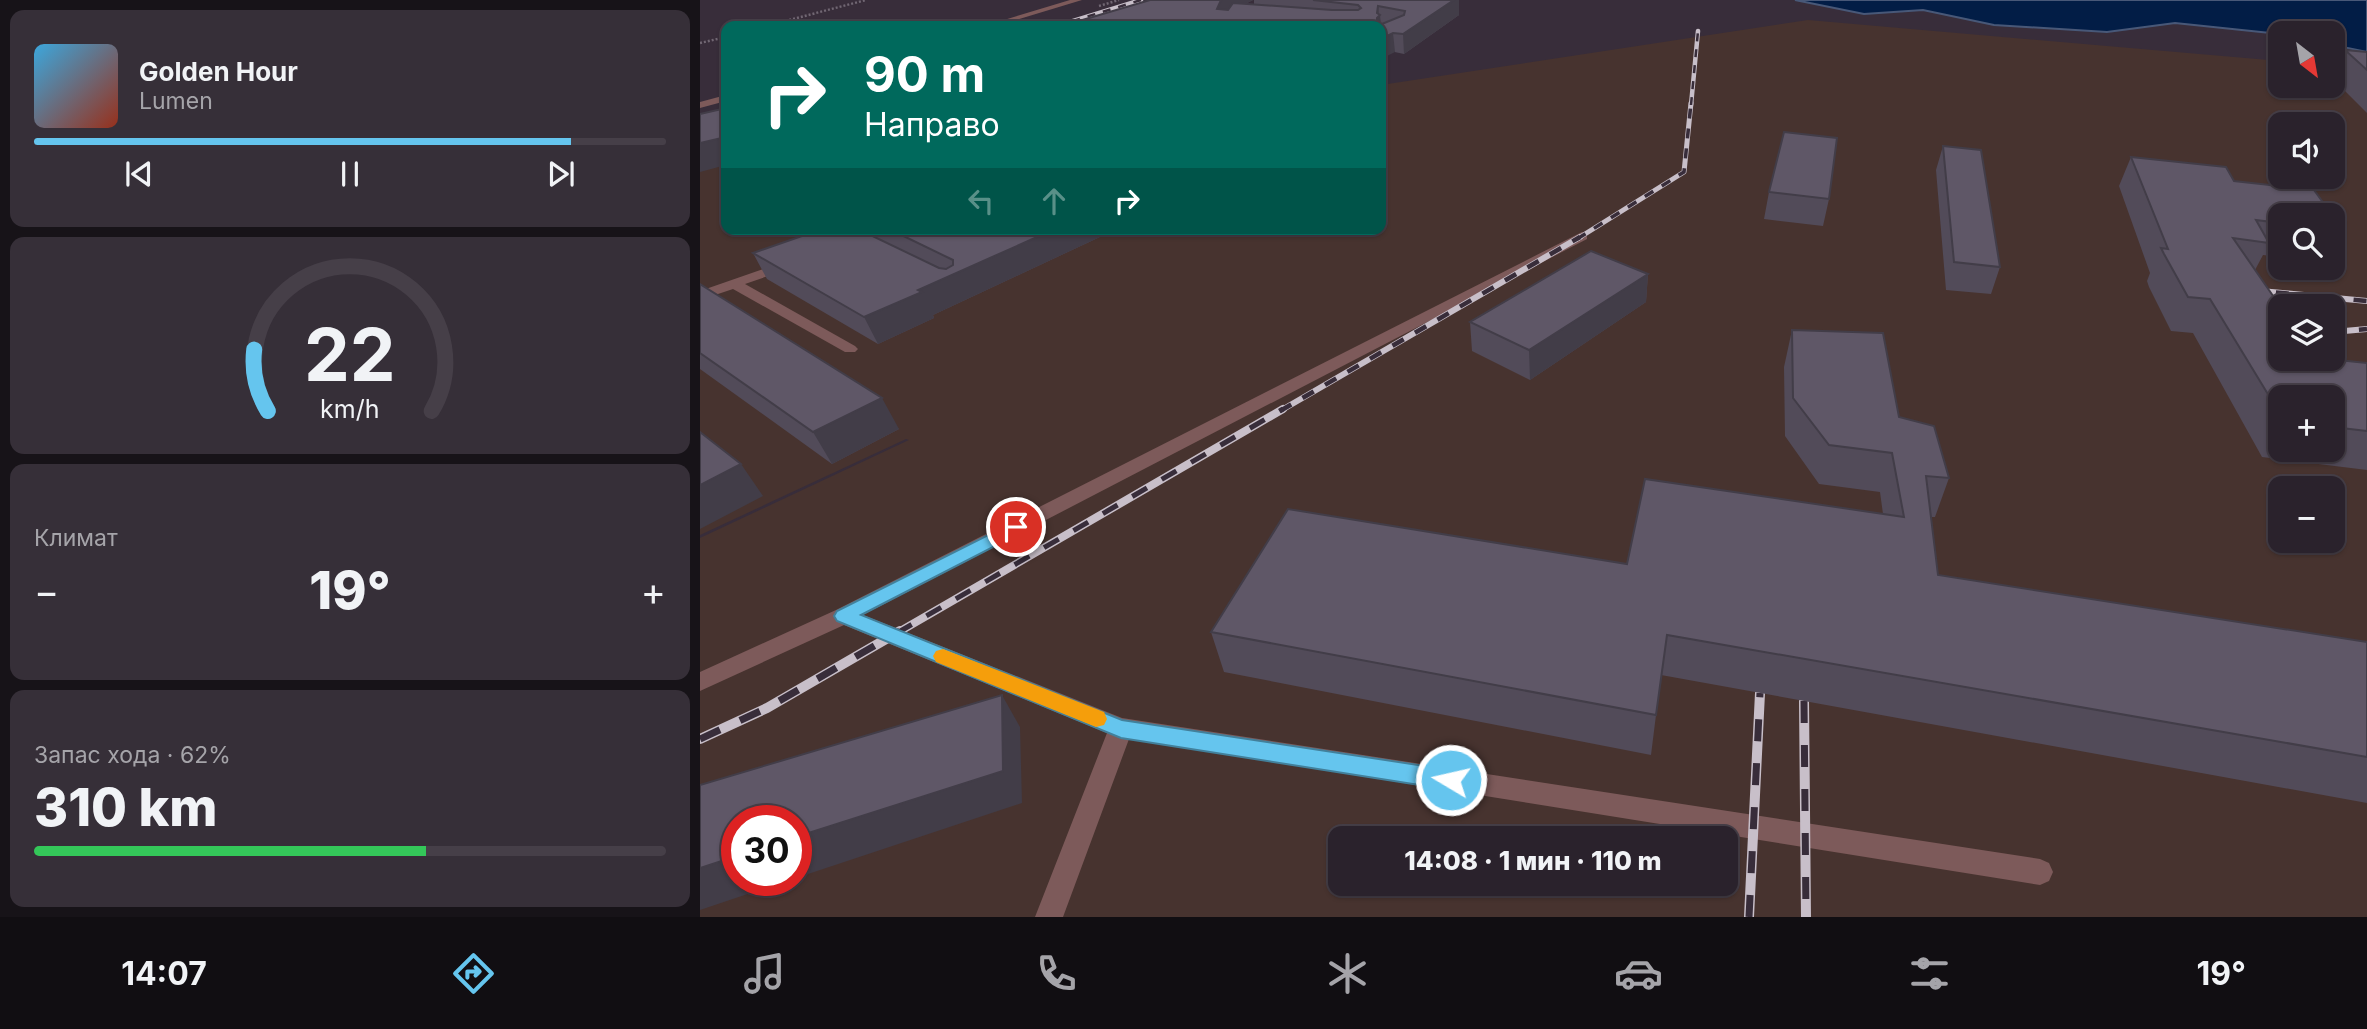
<!DOCTYPE html>
<html lang="ru">
<head>
<meta charset="utf-8">
<style>
	:root { --surface:#2a222c; --page:#362f38; --text:#f1f3f6; --muted:#a5a4a9; --line:#463f48; --accent:#65c5ee }
	body { margin:0; font-family:Inter,sans-serif; background:var(--page); color:var(--text); height:100vh; display:flex; flex-direction:column; font-size:26px; white-space:nowrap }
	* { box-sizing:border-box; margin:0 }
	p { font-size:23px; color:var(--muted) }
	.icon { flex:none; width:38px; height:38px; fill:none; stroke:currentColor; stroke-width:2; stroke-linecap:round; stroke-linejoin:round }
	.map { position:relative; flex:1; overflow:hidden }
	.details { display:flex; flex-direction:column; gap:10px; padding:10px; background:#171318; width:700px }
	.details>* { flex:none }
	.guide { position:absolute; left:21px; top:21px; width:665px; height:214px; border-radius:14px; box-shadow:0 2px 5px #0004,0 0 0 2px var(--line); background:#00695c; color:#fff; overflow:hidden }
	.needle { width:46px; rotate:149deg }
	.controls { position:absolute; left:1568px; top:21px; display:grid; gap:14px }
	.controls a { display:grid; place-items:center; width:77px; height:77px; border-radius:14px; background:var(--surface); box-shadow:0 2px 5px #0004,0 0 0 2px var(--line); font-size:35px }
	.speed { position:absolute; left:21px; top:805px; display:flex; gap:14px; font-size:35px; font-weight:700; text-align:center }
	.speed>* { display:grid; place-content:center; width:91px; height:91px; border-radius:50%; background:var(--surface); box-shadow:0 2px 5px #0004,0 0 0 2px var(--line); line-height:1 }
	.speed .limit { border:10px solid #d22; background:#fff; color:#111 }
	.pin { position:absolute; display:grid; place-items:center; width:60px; height:60px; color:#fff; margin:-30px; border:4px solid #fff; border-radius:50%; box-shadow:0 2px 7px #0007 }
	.me { position:absolute; width:77px; margin:-38px; rotate:279deg; stroke-linejoin:round; filter:drop-shadow(0 0 5px #0008) }
	.turn { display:flex; align-items:center; gap:24px; height:147px; padding:0 28px; font-size:32px }
	.turn .icon { width:91px; height:91px; stroke-width:2.5 }
	.turn b { display:block; font-size:49px; line-height:60px }
	.lanes { display:flex; align-items:center; height:66px; padding:0 28px; background:#0003; justify-content:center; gap:35px; direction:ltr }
	.lanes .off { opacity:.35 }
	.big { font-size:52px; font-weight:800; line-height:1.1 }
	.details .tile { flex:1; display:flex; flex-direction:column; justify-content:center; gap:10px; min-width:0; padding:0 24px; border-radius:14px; background:var(--page) }
	.details .dial { align-items:center; gap:0 }
	.dial svg { height:182px; overflow:visible; fill:none; stroke:var(--line); stroke-width:7; stroke-linecap:round; text-anchor:middle }
	.dial text { fill:var(--text); stroke:none }
	.song { display:flex; align-items:center; gap:21px }
	.cover { width:84px; height:84px; border-radius:10px; background:linear-gradient(135deg,hsl(200 70% 55%),hsl(10 70% 35%)) }
	.played { height:7px; border-radius:4px; background:linear-gradient(90deg,var(--accent) 85%,var(--line) 85%) }
	.keys { display:flex; justify-content:space-around; direction:ltr }
	.heat { display:flex; justify-content:space-between; align-items:center; font-size:38px; direction:ltr }
	.charge { height:10px; border-radius:5px; background:linear-gradient(90deg,#34c759 62%,var(--line) 0) }
	.trip { position:absolute; left:628px; top:826px; width:410px; height:70px; border-radius:14px; background:var(--surface); box-shadow:0 2px 5px #0004,0 0 0 2px var(--line); font-weight:800; line-height:70px; text-align:center }
	.menu { display:flex; height:112px; justify-content:space-around; align-items:center; background:#110e12; color:var(--muted) }
	.menu .icon { width:49px; height:49px }
	.menu .on { color:var(--accent) }
	.menu b { font-size:32px; color:var(--text) }
	main { display:flex; flex:1; min-height:0 }
	.map>svg:first-child { display:block }
</style>
</head>
<body>
<main>
<section class="details">
<div class="tile">
<div class="song"><i class="cover"></i><div><b>Golden Hour</b><p>Lumen</p></div></div>
<div class="played"></div>
<div class="keys"><svg class="icon" aria-label="previous" viewBox="0 0 24 24"><path d="M18 5L8 12l10 7zM5 5v14"/></svg><svg class="icon" aria-label="pause" viewBox="0 0 24 24"><path d="M8 5v14M16 5v14"/></svg><svg class="icon" aria-label="next" viewBox="0 0 24 24"><path d="M6 5l10 7-10 7zM19 5v14"/></svg></div>
</div>
<div class="tile dial"><svg viewBox="0 0 100 80">
<path d="M14 69A42 42 0 1 1 86 69"/>
<path d="M14 69A42 42 0 0 1 8 42" stroke="#65c5ee"/>
<text x="50" y="56" font-size="32" font-weight="700">22</text>
<text x="50" y="72" font-size="11">km/h</text>
</svg></div>
<div class="tile"><p>Климат</p>
<div class="heat"><a>−</a><b class="big">19°</b><a>+</a></div>
</div>
<div class="tile"><p>Запас хода · 62%</p><b class="big">310 km</b><div class="charge"></div></div>
</section>
<div class="map">
<svg width="1667" height="917" viewBox="0 0 1667 917">
	<rect width="100%" height="100%" fill="#382d3a"/>
	<path fill="#47332f" fill-rule="evenodd" d="M1108,20L1580,61V86H1633V64L1667,67V917H0V538L209,440L206,439L0,535V137L26,131V229H681V85ZM1580,124H1633V177H1580ZM1580,215H1633V268H1580ZM1580,306H1633V359H1580ZM1580,397H1633V450H1580ZM1580,488H1633V541H1580ZM37,821H96V880H37ZM640,838H1026V884H640Z"/>
	<path fill="#021d46" stroke="#485878" stroke-width="2" d="M1095,0H1667V52L1633,45V33L1580,34L1475,23L1407,32L1294,25L1223,10L1164,14Z"/>
	<g fill="none" stroke-linecap="round" stroke-linejoin="round">
		<path stroke="#716773" stroke-width="2.5" stroke-dasharray="2 2" stroke-linecap="butt" d="M399,6L419,0
			M66,26L166,0
			M0,43L26,37"/>
		<path fill="#7d5a5a" fill-rule="evenodd" d="M370,0H382L296,26H284Z
			M26,95V101L0,108V102Z
			M882,232L887,233V239L163,615L422,718L1340,859L1349,863L1353,872L1349,881L1340,885L429,739L363,917H335L407,733L144,625L0,691V672L136,610Z
			M86,261L93,265L91,268L45,284L155,346L158,349L155,352H145L33,289L0,300V291Z"/>
		<defs>
			<path id="rail-far4" d="M357,26L441,0
				M991,105L998,31"/>
			<path id="rail-far3" d="M877,239L984,172L991,103"/>
			<path id="rail-far2" d="M1550,290L1667,301
				M1633,332L1667,329
				M580,411L880,237"/>
			<path id="rail-far1" d="M197,633L583,409"/>
			<path id="rail" d="M1104,701L1106,917
				M0,739L67,708L200,631
				M1049,917L1060,693"/>
		</defs>
		<use href="#rail-far4" stroke="#c8bfc9" stroke-width="4.5"/>
		<use href="#rail-far3" stroke="#c8bfc9" stroke-width="5"/>
		<use href="#rail-far2" stroke="#c8bfc9" stroke-width="6"/>
		<use href="#rail-far1" stroke="#c8bfc9" stroke-width="8"/>
		<use href="#rail" stroke="#c8bfc9" stroke-width="10"/>
		<use href="#rail-far4" stroke="#382d3a" stroke-width="2.5" stroke-dasharray="8" stroke-linecap="butt"/>
		<use href="#rail-far3" stroke="#382d3a" stroke-width="3.5" stroke-dasharray="10" stroke-linecap="butt"/>
		<use href="#rail-far2" stroke="#382d3a" stroke-width="4.5" stroke-dasharray="13" stroke-linecap="butt"/>
		<use href="#rail-far1" stroke="#382d3a" stroke-width="5" stroke-dasharray="17" stroke-linecap="butt"/>
		<use href="#rail" stroke="#382d3a" stroke-width="7" stroke-dasharray="22" stroke-linecap="butt"/>
	</g>
	<path fill="#524b59" fill-rule="evenodd" d="M450,0H553L545,4L554,5V0H759V15L704,54Z
		M1645,50L1667,52V113L1633,79V74Z
		M1243,146L1300,267L1291,294L1246,290L1236,170Z
		M1431,157L1534,181L1580,215V257L1563,255L1555,270L1580,359L1667,363V470L1562,457L1493,333L1471,331L1449,287L1447,281L1450,273L1419,186ZM1580,397H1633V450H1580Z
		M1069,192L1129,199L1123,226L1064,219Z
		M1633,216L1643,230L1633,247Z
		M167,229H417L233,315L234,318L178,344L67,279L53,253L170,235Z
		M948,274L946,302L830,380L772,351L770,322Z
		M0,284L199,429L132,464L0,369Z
		M1092,330L1199,417L1249,478L1235,517H1231L1238,575L1667,642V803L961,675L951,755L524,672L511,632L927,564L1183,514L1180,492L1119,484L1085,436L1084,367Z"/>
	<path fill="#423d48" d="M521,0H553L526,14L517,9Z
		M754,0H759V15L704,54L703,34Z
		M678,6L679,16L680,15L682,34L677,26V13Z
		M693,33L695,52L681,59V39Z
		M26,137V165L0,172V143Z
		M355,229H417L233,315L234,318L178,344L164,317L218,290Z
		M948,274L946,302L830,380L829,350Z
		M182,398L199,429L132,464L113,432Z
		M41,464L63,496L0,529V485Z
		M302,695L320,727L322,803L96,878V837Z
		M37,856V880H89L0,910V868Z"/>
	<path fill="#5f5767" stroke="#423d48" stroke-width="2" fill-rule="evenodd" d="M450,0H521L517,9L528,10L533,3L632,10H658L661,8L658,5L613,0H754L703,34L693,33L681,39V26H362ZM678,6L705,11L704,15L677,26V18L680,15L677,13Z
		M1645,50L1667,52V70Z
		M26,108V137L0,143V114Z
		M1084,132L1137,138L1129,199L1069,192Z
		M1243,146L1281,150L1300,267L1254,262Z
		M1431,157L1526,167L1534,181L1614,190L1632,215H1580V223L1556,220L1569,243L1533,238L1580,306V359H1628L1667,363V431L1633,427V397H1580V414L1510,299L1488,297L1464,254L1461,248L1468,249Z
		M1633,216L1643,230L1633,229Z
		M122,229H158L239,268L246,269L253,265V260L189,229H355L218,290L222,292L164,317L53,253Z
		M891,251L948,274L829,350L770,322Z
		M0,284L182,398L113,432L0,353Z
		M1092,330L1183,333L1199,417L1234,426L1249,478L1226,476L1238,575L1667,642V757L967,635L956,715L511,632L588,509L927,564L945,479L1204,517L1192,453L1129,445L1093,398Z
		M0,432L41,464L0,485Z
		M302,695L303,771L96,837V821H37V856L0,868V785Z"/>
	<path fill="#65c5ee" stroke="#42809b" stroke-width="2" d="M316,521L322,523L324,527L322,532L161,615L422,720L751,770L759,773L762,780L759,787L751,790L421,738L137,621L134,616L137,611Z"/>
	<path fill="#f59e0b" d="M243,649L404,712L407,719L404,725L396,727L236,662L233,656L236,651Z"/>
</svg>
<div class="controls">
<a><svg class="needle" viewBox="-14 -14 28 28"><path d="M0-13l5 13h-10z" fill="#e53935"/><path d="M0 13l5-13h-10z" fill="#a5a4a9"/></svg></a>
<a><svg class="icon" aria-label="sound" viewBox="0 0 24 24"><path d="M4 9h4l5-4v14l-5-4H4zM17 9q2 3 0 6"/></svg></a>
<a><svg class="icon" aria-label="search" viewBox="0 0 24 24"><circle cx="10" cy="10" r="6"/><path d="M15 15l6 6"/></svg></a>
<a><svg class="icon" aria-label="layers" viewBox="0 0 24 24"><path d="M12 4l9 5-9 5-9-5zM3 14l9 5 9-5"/></svg></a>
<a>+</a>
<a>−</a>
</div>
<div class="speed"><div class="limit">30</div></div>
<div class="pin" style="left:316px;top:527px;background:#d93025"><svg class="icon" aria-label="arrive" viewBox="0 0 24 24"><path d="M6 21V4h12l-3 4 3 4H6"/></svg></div>
<svg class="me" style="left:751px;top:780px" viewBox="-20 -20 40 40"><circle r="17" fill="#65c5ee" stroke="#fff" stroke-width="3"/><path d="M0-11L8 9 0 5-8 9z" fill="#fff"/></svg>
<div class="trip">14:08 · 1 мин · 110 m</div>
<div class="guide">
<div class="turn"><svg class="icon" aria-label="right" viewBox="0 0 24 24"><path d="M7 20v-9h11M14 6l5 5-5 5"/></svg><div><b>90 m</b>Направо</div></div>
<div class="lanes"><svg class="icon off" aria-label="left" viewBox="0 0 24 24"><path d="M17 20v-9H6M10 6l-5 5 5 5"/></svg><svg class="icon off" aria-label="ahead" viewBox="0 0 24 24"><path d="M12 20V5M6 11l6-6 6 6"/></svg><svg class="icon" aria-label="right" viewBox="0 0 24 24"><path d="M7 20v-9h11M14 6l5 5-5 5"/></svg></div>
</div>
</div>
</main>
<nav class="menu">
<b>14:07</b>
<svg class="icon on" aria-label="directions" viewBox="0 0 24 24"><path d="M12 3l9 9-9 9-9-9zM9 14v-3h6M13 9l2 2-2 2"/></svg>
<svg class="icon" aria-label="music" viewBox="0 0 24 24"><path d="M9 18V5l10-2v13"/><circle cx="6" cy="18" r="3"/><circle cx="16" cy="16" r="3"/></svg>
<svg class="icon" aria-label="phone" viewBox="0 0 24 24"><path d="M5 4h4l2 5-3 2q2 4 5 5l2-3 5 2v4C11 20 4 13 5 4z"/></svg>
<svg class="icon" aria-label="climate" viewBox="0 0 24 24"><path d="M12 3v18M4 7l16 10M4 17L20 7"/></svg>
<svg class="icon" aria-label="car" viewBox="0 0 24 24"><path d="M5 17H2v-5l4-1 3-4h7l3 4 3 1v5h-3M9 17h6M6 11h13"/><circle cx="7" cy="17" r="2"/><circle cx="17" cy="17" r="2"/></svg>
<svg class="icon" aria-label="filters" viewBox="0 0 24 24"><path d="M4 7h16M4 17h16"/><circle cx="9" cy="7" r="2"/><circle cx="15" cy="17" r="2"/></svg>
<b>19°</b>
</nav>
</body>
</html>
